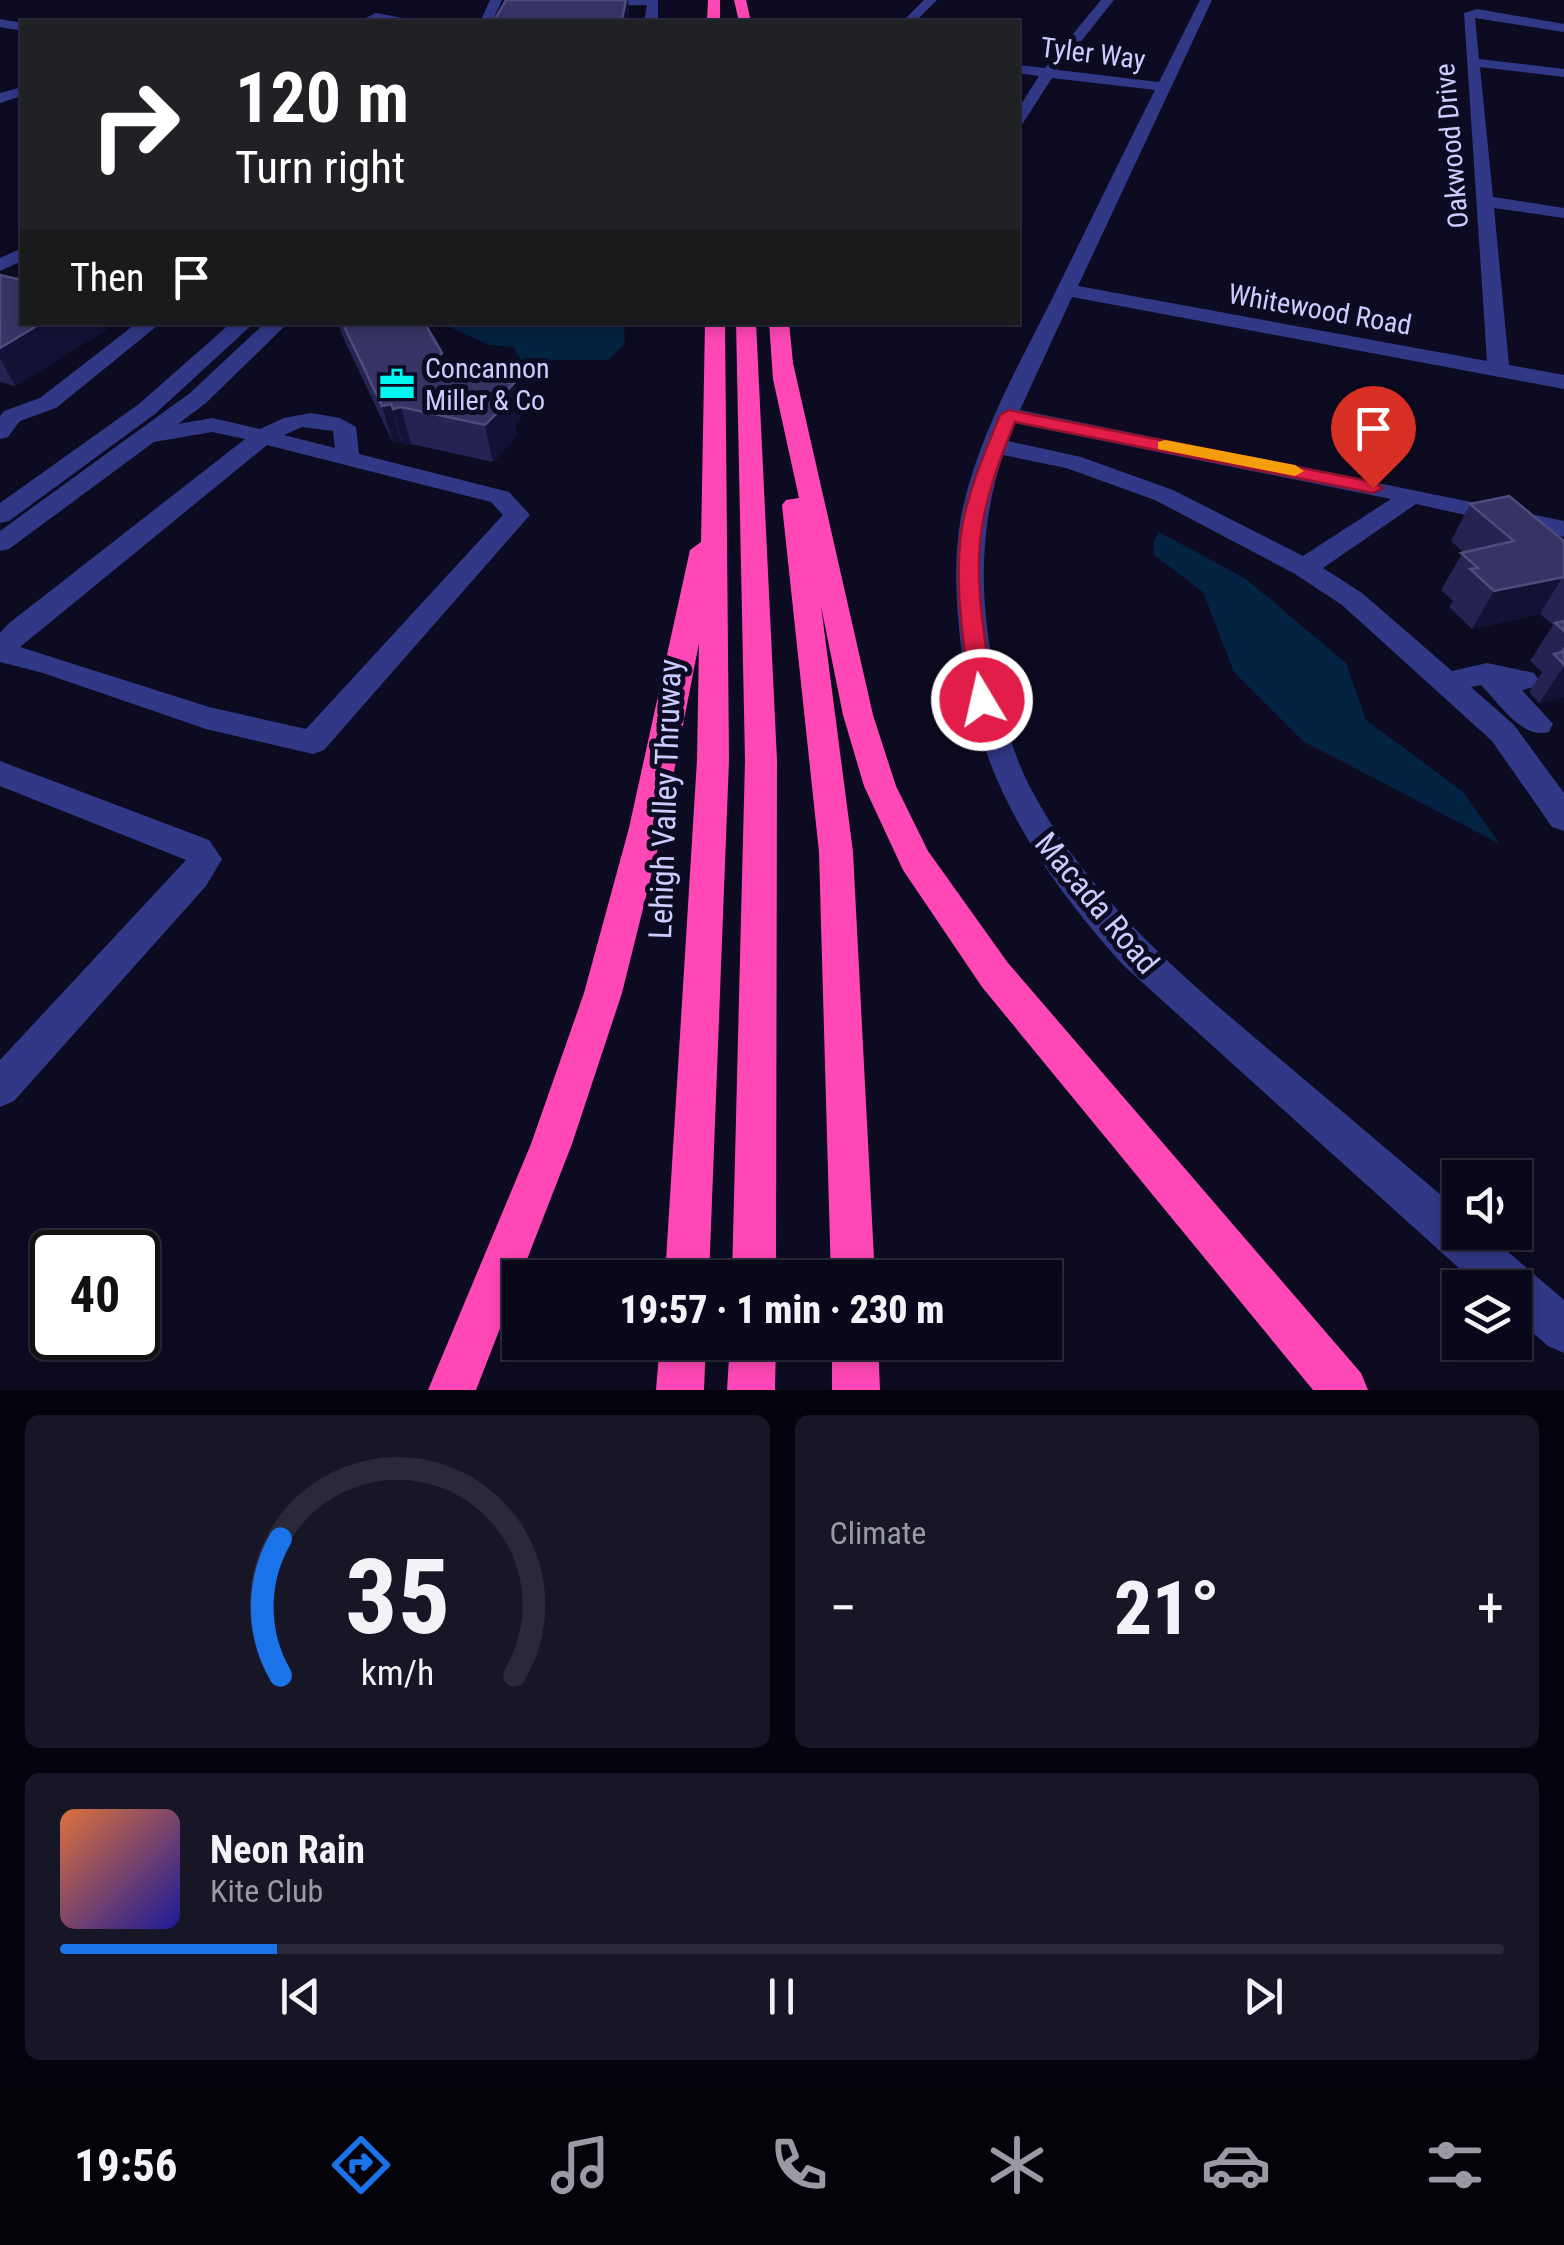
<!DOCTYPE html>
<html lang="en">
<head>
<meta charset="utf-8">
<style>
	:root { --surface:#09081a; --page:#171627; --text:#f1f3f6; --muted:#999aa2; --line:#292939; --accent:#1a73e8 }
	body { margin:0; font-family:"Roboto Condensed",sans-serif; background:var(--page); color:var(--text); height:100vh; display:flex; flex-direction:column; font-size:38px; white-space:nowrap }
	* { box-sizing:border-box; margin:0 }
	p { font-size:32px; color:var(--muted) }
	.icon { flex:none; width:55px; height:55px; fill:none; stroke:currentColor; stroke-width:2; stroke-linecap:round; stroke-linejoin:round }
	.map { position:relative; height:1390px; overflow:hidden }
	.side { display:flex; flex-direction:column; gap:25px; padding:25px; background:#05040e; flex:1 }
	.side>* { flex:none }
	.hud { position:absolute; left:20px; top:20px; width:1000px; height:305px; border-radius:0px; box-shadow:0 5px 15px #0003,0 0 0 2px var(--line); background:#202124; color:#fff; overflow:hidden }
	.buttons { position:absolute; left:1442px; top:1160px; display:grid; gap:20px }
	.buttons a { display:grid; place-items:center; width:90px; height:90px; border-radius:0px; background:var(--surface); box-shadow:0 5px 15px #0003,0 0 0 2px var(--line); font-size:50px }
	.speed { position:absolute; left:30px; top:1230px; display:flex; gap:20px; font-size:50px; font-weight:700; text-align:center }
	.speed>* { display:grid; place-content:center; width:130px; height:130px; border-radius:50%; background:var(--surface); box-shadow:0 5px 15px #0003,0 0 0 2px var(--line); line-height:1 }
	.speed .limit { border:5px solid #111; border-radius:15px; background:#fff; color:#111 }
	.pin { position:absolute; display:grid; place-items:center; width:85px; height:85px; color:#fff; margin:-102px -42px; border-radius:50% 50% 50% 0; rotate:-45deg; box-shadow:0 0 10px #0007 }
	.pin .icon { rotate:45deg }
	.me { position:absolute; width:110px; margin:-55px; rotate:351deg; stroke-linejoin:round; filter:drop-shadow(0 0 8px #0008) }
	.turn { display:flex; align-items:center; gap:35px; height:210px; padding:0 50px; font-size:45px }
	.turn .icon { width:130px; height:130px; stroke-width:2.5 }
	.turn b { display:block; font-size:70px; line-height:85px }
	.then { display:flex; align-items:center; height:95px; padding:0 50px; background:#0003; gap:20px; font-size:38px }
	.big { font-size:75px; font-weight:800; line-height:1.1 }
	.side .widget { flex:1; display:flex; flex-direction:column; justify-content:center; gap:15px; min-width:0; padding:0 35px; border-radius:15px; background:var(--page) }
	.side .dial { align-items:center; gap:0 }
	.dial svg { height:260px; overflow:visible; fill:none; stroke:var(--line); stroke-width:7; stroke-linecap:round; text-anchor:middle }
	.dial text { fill:var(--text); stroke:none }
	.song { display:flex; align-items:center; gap:30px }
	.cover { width:120px; height:120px; border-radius:15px; background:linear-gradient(135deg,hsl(20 70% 55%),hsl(240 70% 35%)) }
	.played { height:10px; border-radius:5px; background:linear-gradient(90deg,var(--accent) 15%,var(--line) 15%) }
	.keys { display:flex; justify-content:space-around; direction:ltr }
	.heat { display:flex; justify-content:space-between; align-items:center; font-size:55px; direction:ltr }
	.side .tiles { flex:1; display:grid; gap:25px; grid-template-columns:1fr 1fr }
	.widget:last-child { grid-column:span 2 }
	.trip { position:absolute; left:502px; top:1260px; width:560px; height:100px; border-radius:0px; background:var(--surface); box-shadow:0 5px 15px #0003,0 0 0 2px var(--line); font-weight:800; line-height:100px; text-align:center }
	.tabs { display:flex; height:160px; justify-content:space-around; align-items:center; background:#04030a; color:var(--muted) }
	.tabs .icon { width:70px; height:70px }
	.tabs .active { color:var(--accent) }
	.tabs b { font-size:45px; color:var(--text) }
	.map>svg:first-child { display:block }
</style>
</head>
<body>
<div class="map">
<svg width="1564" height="1390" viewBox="0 0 1564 1390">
	<rect width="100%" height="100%" fill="#0c0b22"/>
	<path fill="#042241" d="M441,323H624L625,343L608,360H521L513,347L489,345Z
		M1159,532L1246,579L1346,663L1366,720L1463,792L1500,844L1303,741L1234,672L1203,592L1154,555L1153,542Z"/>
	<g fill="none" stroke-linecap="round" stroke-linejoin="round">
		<path fill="#313886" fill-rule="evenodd" d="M490,0H502L492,22H480Z
			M581,0H658V22H644L647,5L586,6Z
			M924,0H937L915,22H902Z
			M1101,0H1114L1058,70L1159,82L1200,0H1212L1078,286L1487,361L1464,13L1477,9L1564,24V32L1475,18L1479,59L1564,69V77L1480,67L1493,197L1564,208V218L1494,208L1509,365L1564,375V389L1072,297L1020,410L1564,521V537L1416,504L1323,568L1362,593L1452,671L1487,663L1534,673L1539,680L1534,687L1522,690L1553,724L1549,732C1522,740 1499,703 1481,685L1471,687L1514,725L1564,793V831L1552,827L1492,741L1342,605L1295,574L1155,500L1066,468L1003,455C980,524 979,593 993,664C1001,706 1010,749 1030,787C1089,901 1190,983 1286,1064C1344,1113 1402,1162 1460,1211V1232H1485L1564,1300V1353L1548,1346L1515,1317V1288H1481L1123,965C1029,861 968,759 958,616C955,579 955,540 964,503C981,432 1018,366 1051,301C1085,232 1120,160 1155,90L1052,78L1023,123L1018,125V109L1039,76L1018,73V65L1045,68ZM1015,423L1391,499L1303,556L1173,490L1081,457L1008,441Z
			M376,13L424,22H357Z
			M0,19L22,23V31L0,27Z
			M22,87V96L0,103V93Z
			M22,248V261L0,271V258Z
			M138,322H162L56,408L20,421L8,437L0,439V416L4,411L40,398Z
			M232,322H255L155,414L9,521L0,523V503L139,404Z
			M266,322H289L206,403L178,424L212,418L260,429L284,418L311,413L340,418L356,427L359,454L509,492L530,515L324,750L313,754L206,729L43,673L0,662V633L8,624L245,439L212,432L154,442L9,549L0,551V531L190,393ZM302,427L333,431L335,448L284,435ZM267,445L491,502L503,515L306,729L209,707L20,647Z
			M0,761L209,840L222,859L206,886L14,1101L0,1107V1060L186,860L0,786Z"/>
		<path fill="#ff47b6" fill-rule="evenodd" d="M708,0H720V22H707Z
			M734,0H746L751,22H739Z
			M705,322H725L729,760L709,1278H665L697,760L699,643L663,828L622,993L572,1144L476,1390H428L531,1144L584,993L629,828L690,550L701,542Z
			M736,322H756L777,760L776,1278H732L745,760Z
			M769,322H789L793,363L873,715L896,786L928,851L1008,963L1361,1373L1368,1390H1313L982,987L903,870L864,786L843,715L821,606L853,852L875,1278H831L819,852L782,505L786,500L799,498L773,379Z
			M660,1342H706L704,1390H656Z
			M730,1342H776L775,1390H727Z
			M832,1342H878L880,1390H832Z"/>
	</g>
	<path fill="#262252" d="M506,0H628L629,18V22H496L495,19Z
		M0,275L22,322H102L106,330L15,386L0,382Z
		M338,322H424L444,363L492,373L493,379L521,419L515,425L517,436L493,462L411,444L403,445L401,441L393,443L341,333Z
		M1470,504L1564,541V697L1539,703L1529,692L1542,672L1530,661L1553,625L1540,614L1472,629L1449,607L1453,601L1441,590L1463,552L1451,541Z"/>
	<path fill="#141137" d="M626,0H628L629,18V22H622Z
		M43,322H102L106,330L15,386L0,358V348Z
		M442,353L450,389L434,361Z
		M514,383L521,419L515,425L517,436L493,462L485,425L500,398Z
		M391,404L401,441L393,443L382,406Z
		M401,407L411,444L403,445L393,409Z
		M1563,576L1540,614L1472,629L1494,591Z
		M1564,666V697L1539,703Z"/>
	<path fill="#373465" stroke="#4f4c7d" stroke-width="2.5" d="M506,0H626L622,19L565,20L562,22H523L525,20L495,19Z
		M0,275L22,280V322H43L0,348Z
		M342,322H424L442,353L434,361L492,373L487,378L514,383L500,398L510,400L485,425L401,407L393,409L391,404L382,406Z
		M1509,496L1564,541V577L1494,591L1470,569L1478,568L1461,553L1514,541L1470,504Z
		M1564,621V631L1555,623Z
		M1564,649V665L1554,654L1562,652Z"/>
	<path fill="#e11d48" stroke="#92132f" stroke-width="2.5" d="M1009,410L1373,482L1383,488L1373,493L1015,422C1001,456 988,490 982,527C973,583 986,644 994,700L982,708L971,700C964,644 953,583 962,527C969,488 985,452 1000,415Z"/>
	<path fill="#f59e0b" d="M1165,440L1295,465L1304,471L1295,476L1158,449V442Z"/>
	<defs>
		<symbol id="office-bare" viewBox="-9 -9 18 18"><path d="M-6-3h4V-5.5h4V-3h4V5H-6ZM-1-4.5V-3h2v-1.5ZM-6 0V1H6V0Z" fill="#00f7f0" stroke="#0c0b22" stroke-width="2.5" paint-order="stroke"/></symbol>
	</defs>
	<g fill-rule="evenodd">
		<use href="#office-bare" x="372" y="359" width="50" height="50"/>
	</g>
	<g text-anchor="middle" stroke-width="10" stroke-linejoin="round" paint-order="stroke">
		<g font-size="28" fill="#ccf" stroke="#0c0b22">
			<text transform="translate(1093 53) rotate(7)" y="10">Tyler Way</text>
			<text transform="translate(1451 146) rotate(-95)" y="10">Oakwood Drive</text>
			<text transform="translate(1320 309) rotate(10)" y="10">Whitewood Road</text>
		</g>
		<g font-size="28" fill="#ccf" stroke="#0c0b22" text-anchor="start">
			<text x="425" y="378">Concannon<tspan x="425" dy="32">Miller &amp; Co</tspan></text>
		</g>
		<g font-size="32" fill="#ccf" stroke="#0c0b22">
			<text transform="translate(665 799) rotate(-88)" y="11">Lehigh Valley Thruway</text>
			<text transform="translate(1097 903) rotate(50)" y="11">Macada Road</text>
		</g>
	</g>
</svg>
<div class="buttons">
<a><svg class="icon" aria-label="sound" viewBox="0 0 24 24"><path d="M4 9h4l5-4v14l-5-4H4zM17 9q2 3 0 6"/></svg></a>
<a><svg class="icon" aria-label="layers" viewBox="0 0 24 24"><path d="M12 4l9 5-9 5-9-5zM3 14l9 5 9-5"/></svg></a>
</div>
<div class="speed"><div class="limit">40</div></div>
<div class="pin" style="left:1373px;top:488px;background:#d93025"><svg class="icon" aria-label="arrive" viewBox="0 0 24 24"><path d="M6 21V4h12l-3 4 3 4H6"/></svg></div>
<svg class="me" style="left:982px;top:700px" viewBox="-20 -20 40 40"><circle r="17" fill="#e11d48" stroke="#fff" stroke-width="3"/><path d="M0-11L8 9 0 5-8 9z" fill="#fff"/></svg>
<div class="trip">19:57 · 1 min · 230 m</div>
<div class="hud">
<div class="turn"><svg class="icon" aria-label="right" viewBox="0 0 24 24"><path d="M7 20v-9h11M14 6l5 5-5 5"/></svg><div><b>120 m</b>Turn right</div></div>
<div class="then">Then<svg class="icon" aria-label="arrive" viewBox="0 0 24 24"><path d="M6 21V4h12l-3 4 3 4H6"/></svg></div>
</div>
</div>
<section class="side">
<div class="tiles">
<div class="widget dial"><svg viewBox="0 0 100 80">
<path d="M14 69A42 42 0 1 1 86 69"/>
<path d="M14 69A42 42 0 0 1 14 27" stroke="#1a73e8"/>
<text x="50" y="56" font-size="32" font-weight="700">35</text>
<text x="50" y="72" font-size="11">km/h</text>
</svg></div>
<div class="widget"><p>Climate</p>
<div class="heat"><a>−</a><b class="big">21°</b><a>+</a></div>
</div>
<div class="widget">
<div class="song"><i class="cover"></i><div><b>Neon Rain</b><p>Kite Club</p></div></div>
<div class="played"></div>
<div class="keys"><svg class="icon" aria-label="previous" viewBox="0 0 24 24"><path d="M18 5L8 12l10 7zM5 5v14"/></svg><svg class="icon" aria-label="pause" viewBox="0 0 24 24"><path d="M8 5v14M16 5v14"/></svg><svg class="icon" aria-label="next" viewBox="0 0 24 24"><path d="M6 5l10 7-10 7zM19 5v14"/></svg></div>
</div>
</div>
</section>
<nav class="tabs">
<b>19:56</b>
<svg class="icon active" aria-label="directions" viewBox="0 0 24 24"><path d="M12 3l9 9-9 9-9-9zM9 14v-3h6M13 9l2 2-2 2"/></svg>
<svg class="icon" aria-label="music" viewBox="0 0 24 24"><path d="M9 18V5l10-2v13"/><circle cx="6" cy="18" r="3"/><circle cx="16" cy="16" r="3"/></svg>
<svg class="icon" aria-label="phone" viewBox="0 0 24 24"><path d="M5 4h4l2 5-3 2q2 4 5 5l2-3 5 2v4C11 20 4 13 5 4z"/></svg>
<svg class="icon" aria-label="climate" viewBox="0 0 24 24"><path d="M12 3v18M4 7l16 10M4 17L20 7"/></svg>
<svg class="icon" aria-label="car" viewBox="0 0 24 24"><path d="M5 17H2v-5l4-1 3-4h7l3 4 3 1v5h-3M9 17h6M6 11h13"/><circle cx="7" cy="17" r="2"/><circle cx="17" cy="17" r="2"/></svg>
<svg class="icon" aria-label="filters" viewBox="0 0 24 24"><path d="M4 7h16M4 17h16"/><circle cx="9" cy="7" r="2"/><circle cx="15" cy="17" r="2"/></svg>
</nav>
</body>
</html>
